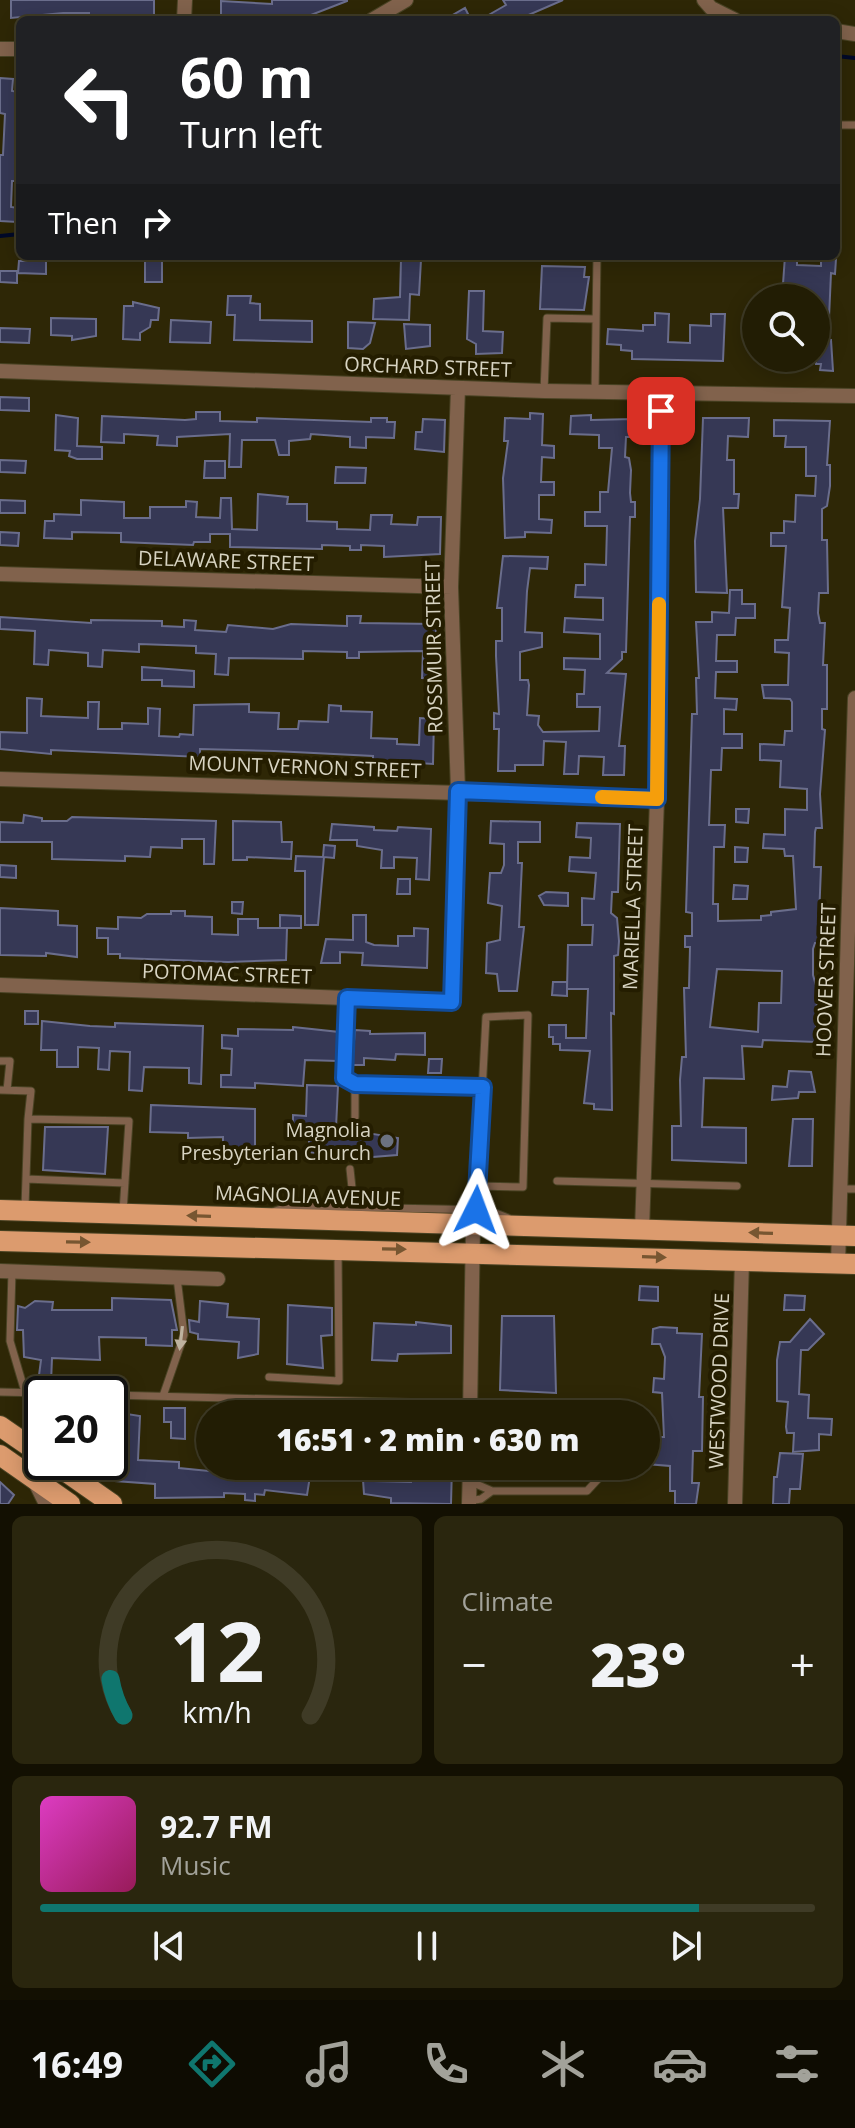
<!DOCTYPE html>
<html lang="en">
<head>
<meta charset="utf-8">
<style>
	:root { --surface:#221d04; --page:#2a260e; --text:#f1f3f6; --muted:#a2a29a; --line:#3f3b26; --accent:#0f766e }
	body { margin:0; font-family:"Open Sans",sans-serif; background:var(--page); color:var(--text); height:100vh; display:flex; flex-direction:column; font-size:30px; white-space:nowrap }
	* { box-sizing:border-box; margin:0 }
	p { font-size:26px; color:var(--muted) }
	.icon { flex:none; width:44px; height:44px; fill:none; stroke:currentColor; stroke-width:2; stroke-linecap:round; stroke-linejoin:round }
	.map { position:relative; height:1504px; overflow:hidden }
	.drawer { display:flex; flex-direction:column; gap:12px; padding:12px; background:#131002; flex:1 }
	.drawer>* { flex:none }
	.top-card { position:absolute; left:16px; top:16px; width:824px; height:244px; border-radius:12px; box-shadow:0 4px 20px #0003,0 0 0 2px var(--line); background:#202124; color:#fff; overflow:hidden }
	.tools { position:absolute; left:742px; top:284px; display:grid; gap:16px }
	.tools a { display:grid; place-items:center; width:88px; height:88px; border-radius:50%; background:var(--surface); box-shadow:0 4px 20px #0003,0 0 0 2px var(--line); font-size:40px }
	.speed { position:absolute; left:24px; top:1376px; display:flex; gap:16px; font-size:40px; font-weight:700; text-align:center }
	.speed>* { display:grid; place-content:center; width:104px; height:104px; border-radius:50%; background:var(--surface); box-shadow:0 4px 20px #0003,0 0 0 2px var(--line); line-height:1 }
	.speed .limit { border:4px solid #111; border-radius:12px; background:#fff; color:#111 }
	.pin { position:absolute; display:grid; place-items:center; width:68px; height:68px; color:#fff; margin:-34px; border-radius:16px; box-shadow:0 4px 12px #0006 }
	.me { position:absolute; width:88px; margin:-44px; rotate:3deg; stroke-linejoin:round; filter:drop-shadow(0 0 6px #0008) }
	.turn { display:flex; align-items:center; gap:28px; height:168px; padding:0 32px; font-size:36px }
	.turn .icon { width:104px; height:104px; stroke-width:2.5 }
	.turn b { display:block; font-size:56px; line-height:68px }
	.then { display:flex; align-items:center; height:76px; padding:0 32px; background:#0003; gap:16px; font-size:30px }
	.big { font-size:60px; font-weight:800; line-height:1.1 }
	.drawer .card { flex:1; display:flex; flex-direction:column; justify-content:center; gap:12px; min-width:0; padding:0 28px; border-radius:12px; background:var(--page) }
	.drawer .dial { align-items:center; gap:0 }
	.dial svg { height:208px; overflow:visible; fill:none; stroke:var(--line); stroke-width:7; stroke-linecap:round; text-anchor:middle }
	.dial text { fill:var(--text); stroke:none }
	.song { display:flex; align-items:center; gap:24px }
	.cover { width:96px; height:96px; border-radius:12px; background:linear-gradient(135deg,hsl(310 70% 55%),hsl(330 70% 35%)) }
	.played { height:8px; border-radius:4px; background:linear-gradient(90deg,var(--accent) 85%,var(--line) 85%) }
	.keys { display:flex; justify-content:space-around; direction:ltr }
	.heat { display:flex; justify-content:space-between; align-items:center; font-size:44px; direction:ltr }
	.drawer .tiles { flex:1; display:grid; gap:12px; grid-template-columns:1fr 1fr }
	.card:last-child { grid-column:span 2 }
	.trip { position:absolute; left:196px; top:1400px; width:464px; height:80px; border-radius:40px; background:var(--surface); box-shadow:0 4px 20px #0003,0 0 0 2px var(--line); font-weight:800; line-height:80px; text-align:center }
	.tabs { display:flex; height:128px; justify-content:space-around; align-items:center; background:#0e0c02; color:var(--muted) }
	.tabs .icon { width:56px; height:56px }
	.tabs .current { color:var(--accent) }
	.tabs b { font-size:36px; color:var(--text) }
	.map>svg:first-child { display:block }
</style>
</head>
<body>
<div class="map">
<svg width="855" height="1504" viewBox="0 0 855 1504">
	<rect width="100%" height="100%" fill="#2e2706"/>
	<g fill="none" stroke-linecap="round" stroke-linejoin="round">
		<path stroke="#000928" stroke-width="4" d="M597,20L626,16L637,20
			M836,56L855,58
			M0,236L20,234"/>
	</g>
	<path fill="#363855" stroke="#6a6d8c" stroke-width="2" fill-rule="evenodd" d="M11,0H154V16L116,20L89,17V13H63L11,18Z
		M272,0H347V1L311,15H288V20H221V1L272,4Z
		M503,0H563L517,20H480L506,5Z
		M465,8L471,20H444Z
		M0,78L13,79L12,91L19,92L20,140H16L15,163H20V174H16V181H12L11,207L18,208L17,222L0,221V155H3L5,114L0,113Z
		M145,256L162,257V282H145Z
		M785,256H797V265L821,266V258L836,259L835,274L831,273L829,318H816V298H782Z
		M401,259L421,260L419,295L410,294L409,320L373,319L374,299L400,297Z
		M19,261H46V274L18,273Z
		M542,266L585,267L584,277H589L584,310L540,309Z
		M0,271H17V283L0,282Z
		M469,291H484L483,331L503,332L502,353L476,354V344L467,339Z
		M228,296H251L250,303L260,304V320L312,321V342L234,340L235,315H227Z
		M133,302L159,308L158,320H151L150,327L140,333V340L123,339L124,306H133Z
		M655,313L669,314L668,342L690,343V325L711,326V314H725L723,361L632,359V351L621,350V345L607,344L608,329L643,331V325H655Z
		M51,318L96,319V336L72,340V336L51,335Z
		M171,320L211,322L210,343L170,342Z
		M348,322L375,323L370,343L363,349L348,348Z
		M404,324L430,325V346L406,349Z
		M0,328L30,329L29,343L0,342Z
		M816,339L831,340L833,371L820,370L821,364H816Z
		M0,397L29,398V411L0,410Z
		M196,412H220V421L257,422V418L371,422V418H387V422H395L394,438L366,437V448L350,447V437L311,434L310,439L289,441V455H279L275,440H242L241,467H229L230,434L177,437V446L157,445L158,436L124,434V443L101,442L102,416L185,420L196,419Z
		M530,413L543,414L542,445L554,446V458L542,457L541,482H554V495H539V519L552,520L551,533L525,532V537L505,538L503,478L508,441H504L505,418L530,419Z
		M56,415L78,418L77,446L102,447V459H77L69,456L70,451L55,450Z
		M591,415V420L633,419L630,437H626L625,457L629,458L631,470L630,493L631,502H635V517H630L626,652H622V659L607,673L626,674L619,746H625L624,775H603L604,757L579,756L578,774H564L566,742L544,741L543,765H515V771H498L499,729H494V713L499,714L496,656V641H502V608H497L503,556L548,557L547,569L530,568L527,591L525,632L542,633V647L520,652V680H528L529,685L527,715L539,716L538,725L543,732L599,731L600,707H577V694H584L585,670L564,669V658L600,659V634L564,632L565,618L603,620V598L575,597L576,585H585V564L606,565L607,526H585V512H600V492H608L612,448H599V435L570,434L571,416Z
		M703,418H749L748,437L728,436L727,460H734V494H739L738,508H723L727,593L696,592L695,541L700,499Z
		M423,419L445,420L444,452L415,449L416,432H422Z
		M774,420L830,421L827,465H830V486L827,506L822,509V540H827L828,593H819L818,613L820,623H825L823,665H827V709H822V729L825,730L820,794L822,828H816L815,832L814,867H821L818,943H815L813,949V975L817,989L816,1042L763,1040L762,1047L742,1046L744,1079L704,1078L702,1127L746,1128V1163L672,1160V1126H681L680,1080L682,1057H686L684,988H689L690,947H685V936H692V913L686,912L692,714H697L696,678H699L696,622H712V612L729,613L730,590H742V604H755V618H736L735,635H717L716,661H737V672H716L715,698L737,699L736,710L724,709V734H742V748H722L721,770H711L709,825H725L724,847H714L713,904H718V921L761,920V916L771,915V912L796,909L793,856H785L784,849L763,848L764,834L785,835V809L807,810V789L780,787L781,761L760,760V744L784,745L785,731H792V702L790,699L764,698L762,685H788L789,653L775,652V640H788L790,608L782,607L786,546H771V533H784V521L795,522L796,495L815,496L816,476H806V447H785L786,436H774ZM717,969L782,971L781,1003H759L758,1032L710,1027Z
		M0,460L26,461L25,473L0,472Z
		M205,461H225V478H204Z
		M336,467L366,468L365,483H335Z
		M258,494L288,497L287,504H307V521L337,522V529L370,530L371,515H392L391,524L417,525L418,517H441L440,554L384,557V546L361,545V550H350V546L322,545V549L230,547V534H210V542H194L193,545L121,542V533L72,532V539L44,538L45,521H54V514L81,515V500L124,502V518H150V507H186V501L197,502L196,517L220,518L221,498H231L232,529L257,530Z
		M0,500L25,501V513H0Z
		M0,532L19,533L18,546L0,545Z
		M347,616H361L360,623L436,624V679L422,678L423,651L359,652V658H347V652L303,651V659L229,658L228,675L215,674L216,654L196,653V646L139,644V652L103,650L102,667L88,666V653L49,650L48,665L34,664L35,631L0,629V617L91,623V620L162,621V626L184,627V620L196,621L195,630L226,632L228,625L273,629L291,624L347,626Z
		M142,667L194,671V687L162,686V680H142Z
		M27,698L42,699L41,716L88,718V702H99L98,729H122V723L148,724V708L160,709L159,736L179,737L180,734L193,735L194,705L249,704V712L279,713L278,729H298L299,721L328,722L329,705L341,706V711L372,712L371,738L397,739V744L419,745L420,718L434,719L433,764L373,760V756L274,751L200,749V757L51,750V754L0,749V732L27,733Z
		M736,809H749L748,823L736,822Z
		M24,815L42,818V821H67L72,817L216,821L214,864H204V839H182V848L151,847L150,857L125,856V861L52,859V842H0V822L23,823Z
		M233,821L281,822L282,842H292L291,859L247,857V860H233Z
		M491,821L540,822V842H518V863H522L519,927H524L517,991H499L497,974L486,973L487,943L500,940L502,906L488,903L490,873H501L504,865V844L490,843Z
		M577,823L620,824L618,892H612L611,913L617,918L619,941L618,955L614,956V1014L611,1013L612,1110L594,1109V1104L584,1103L590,1051L560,1050V1044H553V1037H549V1025H566V1038H586L588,989H567L568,945H592L593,925H582V898L594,899L596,873L569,871L570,857L590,858L591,838L576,837Z
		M332,824L374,827V830L397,831L398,827L431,829L429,880L416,879L417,858L394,857V868H381L382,850L357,846V840H330Z
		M324,845L335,846L334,858L324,857L318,925H305V871H295L296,856L323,857Z
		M735,847L748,848L747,862H735Z
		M0,865L16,866V878L0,877Z
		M398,879H410V894H397Z
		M734,885L748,886L747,899H733Z
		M546,892L568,893V906L544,905L539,896Z
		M232,902H243L242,914L232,913Z
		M0,908L58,911V925L77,926V957L46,953V956L0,955Z
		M171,911H185V916L212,917V934L238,935V919H258V928H287L286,960L228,962L120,958V954H108V938H97V928L118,929V917L141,918L147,914H171Z
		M280,915L301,916V928H280Z
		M353,915H366V942L374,945L398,946V936H414V928L428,929L427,968L362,965L363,953L340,952V963H321L326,939L353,940Z
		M553,982H567V996L552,995Z
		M25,1011H38V1024H25Z
		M42,1021L90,1026L115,1027V1023L203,1026L201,1084L189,1083V1068L144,1067L142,1091L129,1090L130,1052L110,1051L109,1070L98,1069L99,1048L78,1047V1067H57V1050H41Z
		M293,1027L339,1032L338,1061L305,1060L303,1086L255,1083V1088L221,1087V1075H231L232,1049L222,1048V1035L238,1036V1029L293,1030Z
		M355,1030L370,1031V1034L425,1033V1055L396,1054L395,1060L364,1058V1065H352Z
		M429,1059H442L441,1073H428Z
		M789,1071L811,1072L815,1092H799L798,1098L772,1100L773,1086L787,1087Z
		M307,1085L338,1086L336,1128L398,1138L397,1155L360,1158L309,1152V1134L293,1133V1115L306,1116Z
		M151,1105L255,1109V1150L223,1147V1137L188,1138V1133L150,1132Z
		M793,1119H813L812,1166H789Z
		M45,1127H108L105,1174L43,1170Z
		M640,1286L658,1287V1301L639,1300Z
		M785,1295L805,1296L804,1310H784Z
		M112,1298L171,1300L177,1330H172V1346L146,1345V1338L99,1337L100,1360L52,1358L51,1383H38L41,1360L24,1357L23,1330H17L18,1306L25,1308L35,1301L53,1302L52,1310H112Z
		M200,1301L228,1304L227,1317L259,1319L258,1354L238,1358L239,1342L198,1339V1334L190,1332L189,1320L199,1322Z
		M288,1305L332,1308V1335L321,1336L323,1368L287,1364Z
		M502,1316H554L556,1393L500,1390Z
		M810,1319L824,1334L808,1350H801L799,1394L809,1395L808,1418L832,1419L831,1435L819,1434V1450L793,1452L794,1433H787L786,1427L788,1402L777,1401V1360L780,1342H790Z
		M416,1322L451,1326V1353L398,1354L397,1361L372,1360L374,1323L416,1325Z
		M660,1327L677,1328V1333L702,1334L699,1397H703L702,1451H693L692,1483H699L696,1504H675V1491H670V1466L646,1464V1437H664L662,1393L653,1392L654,1378L664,1379L665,1357L660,1344H652L653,1329Z
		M164,1408H185V1439L171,1438V1422H164Z
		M114,1412L140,1416L138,1460L179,1462V1468L239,1474V1466H299V1470H311L307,1495L265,1490L264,1495L255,1494V1501L245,1500V1494L224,1493V1497L155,1498V1484L115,1481Z
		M780,1453L803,1454L800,1489H790L789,1504H773L774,1477H777Z
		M374,1466V1481L411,1482L412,1471L434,1472V1466H452L451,1504L391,1503V1498L364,1494L363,1480L348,1479L347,1467Z
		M0,1482L14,1495L8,1504H0Z"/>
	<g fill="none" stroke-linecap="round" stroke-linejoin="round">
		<defs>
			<path id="service" d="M836,125H855
				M544,391L547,318L596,319
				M595,392L597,256
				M347,998L344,1078L355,1084
				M0,1061H10L7,1090
				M0,1090L31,1091L28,1119
				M355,1117V1084L483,1087
				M350,1169L354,1207
				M26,1179L125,1183
				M557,1181L737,1186
				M840,1189H855
				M25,1207L28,1119L129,1121L123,1212
				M476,1210V1205L486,1017L528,1015L523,1187L477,1186
				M275,1211L290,1206L488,1210L508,1218
				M12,1271L10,1341L25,1392
				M269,1377L339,1381L338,1250
				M0,1392L85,1394
				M110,1395L471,1404
				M163,1396L184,1335L177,1278
				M470,1414H507
				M492,1491H587L600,1477V1466
				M469,1501L481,1499L492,1491L469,1481"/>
			<path id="minor" d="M704,0L711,8L735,20
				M184,20L185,0
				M372,20L406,0
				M836,31L855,34
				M0,49H20
				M0,371L544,391L855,396
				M0,574L451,587
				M0,779L657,799
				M0,985L452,1002L458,791L451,587L458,388
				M642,1230L657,799L661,393
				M838,1264L855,698
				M0,1271L218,1279
				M470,1414L473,1225
				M35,1482L46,1504
				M469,1504L470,1466
				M735,1504L742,1260"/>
			<path id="primary" d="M0,1210L855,1236
				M0,1241L855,1264
				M0,1426L42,1455
				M0,1455L70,1504
				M52,1462L112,1504"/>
		</defs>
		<use href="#service" stroke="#494324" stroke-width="9"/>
		<use href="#minor" stroke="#494324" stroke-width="16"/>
		<use href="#primary" stroke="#494324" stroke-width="22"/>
		<use href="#service" stroke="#81624c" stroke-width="7"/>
		<use href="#minor" stroke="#81624c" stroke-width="14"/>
		<use href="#primary" stroke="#dc9b6e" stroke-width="20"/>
	</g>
	<defs><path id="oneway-solid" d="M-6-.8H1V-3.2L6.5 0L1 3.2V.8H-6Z" transform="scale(2)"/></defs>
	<g fill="#775631">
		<use href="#oneway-solid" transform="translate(199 1216) rotate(-178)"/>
		<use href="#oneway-solid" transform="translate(761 1233) rotate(-178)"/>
		<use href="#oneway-solid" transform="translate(78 1242) rotate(1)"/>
		<use href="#oneway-solid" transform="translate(394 1249) rotate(1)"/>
		<use href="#oneway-solid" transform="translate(654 1257) rotate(2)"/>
	</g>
	<use fill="#beb29f" href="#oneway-solid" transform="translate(181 1338) rotate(97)"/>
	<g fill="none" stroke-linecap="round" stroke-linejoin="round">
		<defs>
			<path id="route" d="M476,1210L483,1087L355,1084L344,1078L347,998L452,1002L458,791L657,799L661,411"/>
		</defs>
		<use href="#route" stroke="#114b97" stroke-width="20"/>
		<use href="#route" stroke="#1a73e8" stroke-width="14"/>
		<path stroke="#f59e0b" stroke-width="14" d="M602,797L657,799L659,604"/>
	</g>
	<circle fill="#6b7280" stroke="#241d00" stroke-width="3" cx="387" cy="1141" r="8"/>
	<g text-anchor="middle" stroke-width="8" stroke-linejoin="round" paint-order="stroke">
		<g font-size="20" fill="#d8d4c2" stroke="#241d00">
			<text transform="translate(428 367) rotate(2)" y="7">ORCHARD STREET</text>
			<text transform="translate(226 561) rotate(2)" y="7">DELAWARE STREET</text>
			<text transform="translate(434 647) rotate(-91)" y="7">ROSSMUIR STREET</text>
			<text transform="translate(305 767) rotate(2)" y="7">MOUNT VERNON STREET</text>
			<text transform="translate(633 907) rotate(-88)" y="7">MARIELLA STREET</text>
			<text transform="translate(227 974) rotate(2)" y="7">POTOMAC STREET</text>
			<text transform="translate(826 980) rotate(-88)" y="7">HOOVER STREET</text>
			<text transform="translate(308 1196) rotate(2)" y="7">MAGNOLIA AVENUE</text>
			<text transform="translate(719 1381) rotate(-88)" y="7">WESTWOOD DRIVE</text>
		</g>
		<g font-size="20" fill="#d8d4c2" stroke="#241d00" text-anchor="end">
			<text x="371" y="1137">Magnolia<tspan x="371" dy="23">Presbyterian Church</tspan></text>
		</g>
	</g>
</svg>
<div class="tools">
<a><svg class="icon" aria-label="search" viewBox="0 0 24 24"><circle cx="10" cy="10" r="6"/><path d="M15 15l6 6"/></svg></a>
</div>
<div class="speed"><div class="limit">20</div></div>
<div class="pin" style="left:661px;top:411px;background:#d93025"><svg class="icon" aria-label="arrive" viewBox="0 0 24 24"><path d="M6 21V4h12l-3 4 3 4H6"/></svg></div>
<svg class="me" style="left:476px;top:1210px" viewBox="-20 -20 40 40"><path d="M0-17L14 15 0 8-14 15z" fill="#1a73e8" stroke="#fff" stroke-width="4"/></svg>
<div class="trip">16:51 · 2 min · 630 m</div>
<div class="top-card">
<div class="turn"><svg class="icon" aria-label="left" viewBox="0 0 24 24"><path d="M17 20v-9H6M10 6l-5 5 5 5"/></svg><div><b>60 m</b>Turn left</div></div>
<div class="then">Then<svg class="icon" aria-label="right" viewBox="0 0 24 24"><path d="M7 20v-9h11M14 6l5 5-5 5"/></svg></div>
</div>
</div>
<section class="drawer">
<div class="tiles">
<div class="card dial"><svg viewBox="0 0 100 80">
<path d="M14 69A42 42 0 1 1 86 69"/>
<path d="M14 69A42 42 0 0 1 9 55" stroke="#0f766e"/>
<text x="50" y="56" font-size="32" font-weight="700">12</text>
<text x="50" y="72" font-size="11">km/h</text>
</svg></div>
<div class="card"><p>Climate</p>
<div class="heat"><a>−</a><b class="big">23°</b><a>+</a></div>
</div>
<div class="card">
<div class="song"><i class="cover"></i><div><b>92.7 FM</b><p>Music</p></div></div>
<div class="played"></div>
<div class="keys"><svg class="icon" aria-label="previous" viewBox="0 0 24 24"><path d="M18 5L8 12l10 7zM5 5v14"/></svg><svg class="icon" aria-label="pause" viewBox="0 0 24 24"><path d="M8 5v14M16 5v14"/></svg><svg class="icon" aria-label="next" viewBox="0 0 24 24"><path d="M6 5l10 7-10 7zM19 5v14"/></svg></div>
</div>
</div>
</section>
<nav class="tabs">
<b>16:49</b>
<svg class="icon current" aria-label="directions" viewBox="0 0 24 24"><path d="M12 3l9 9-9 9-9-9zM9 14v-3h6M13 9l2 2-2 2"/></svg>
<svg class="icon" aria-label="music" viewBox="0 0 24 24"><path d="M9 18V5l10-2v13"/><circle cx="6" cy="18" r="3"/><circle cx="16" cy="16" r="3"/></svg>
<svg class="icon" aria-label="phone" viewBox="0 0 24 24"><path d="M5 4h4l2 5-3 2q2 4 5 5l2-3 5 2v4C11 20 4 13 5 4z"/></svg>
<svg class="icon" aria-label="climate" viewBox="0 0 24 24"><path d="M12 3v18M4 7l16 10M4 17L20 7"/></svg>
<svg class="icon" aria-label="car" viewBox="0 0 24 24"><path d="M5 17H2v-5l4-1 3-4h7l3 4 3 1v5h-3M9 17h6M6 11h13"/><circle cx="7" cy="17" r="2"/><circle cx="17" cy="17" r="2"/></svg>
<svg class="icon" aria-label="filters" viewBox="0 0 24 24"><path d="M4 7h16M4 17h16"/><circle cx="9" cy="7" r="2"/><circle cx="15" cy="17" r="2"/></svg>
</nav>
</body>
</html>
